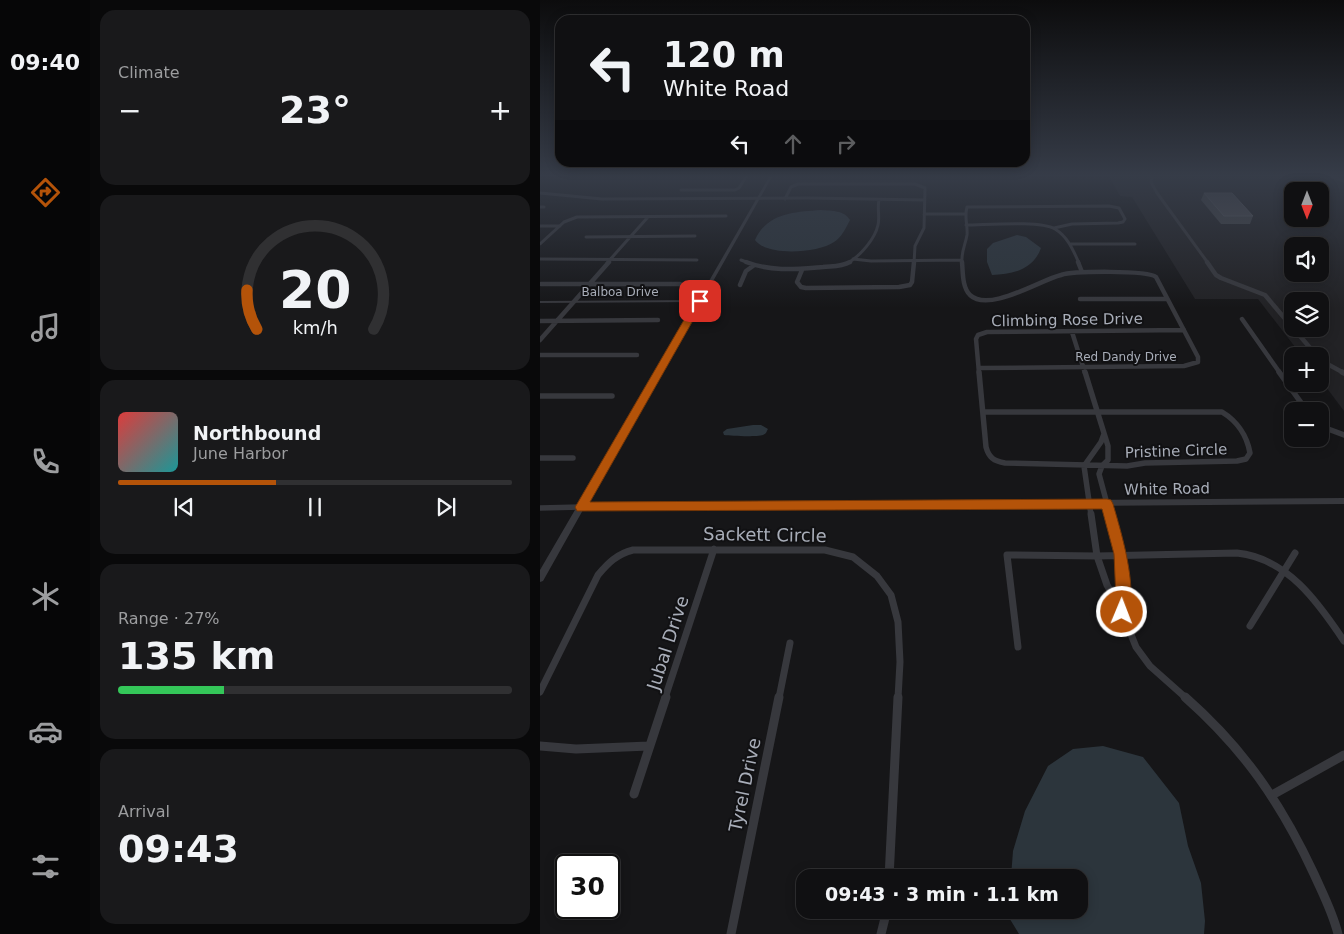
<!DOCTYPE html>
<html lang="en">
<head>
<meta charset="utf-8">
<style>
	:root { --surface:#101012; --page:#19191b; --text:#f1f3f6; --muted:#9c9d9f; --line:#303032; --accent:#b45309 }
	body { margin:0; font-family:"DejaVu Sans",sans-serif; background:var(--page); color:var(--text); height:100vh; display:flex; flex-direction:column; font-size:19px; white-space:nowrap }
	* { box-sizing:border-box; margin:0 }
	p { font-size:16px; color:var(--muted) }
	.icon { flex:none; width:28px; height:28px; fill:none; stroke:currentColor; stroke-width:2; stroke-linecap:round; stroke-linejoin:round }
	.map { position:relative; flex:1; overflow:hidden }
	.panel { display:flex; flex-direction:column; gap:10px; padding:10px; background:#09090a; width:450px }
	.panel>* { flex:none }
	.banner { position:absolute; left:15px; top:15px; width:475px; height:152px; border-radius:15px; box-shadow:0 2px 12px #0003,0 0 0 1px var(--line); background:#101012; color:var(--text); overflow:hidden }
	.needle { width:32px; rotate:180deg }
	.tools { position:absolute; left:744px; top:182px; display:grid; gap:10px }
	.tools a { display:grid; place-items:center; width:45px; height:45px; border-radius:10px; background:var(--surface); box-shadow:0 2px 12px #0003,0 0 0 1px var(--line); font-size:25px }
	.speed { position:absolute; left:15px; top:854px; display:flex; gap:10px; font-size:25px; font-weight:700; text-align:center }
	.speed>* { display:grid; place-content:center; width:65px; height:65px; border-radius:50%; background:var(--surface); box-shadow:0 2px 12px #0003,0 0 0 1px var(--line); line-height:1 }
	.speed .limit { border:2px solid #111; border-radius:8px; background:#fff; color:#111 }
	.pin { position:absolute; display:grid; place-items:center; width:42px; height:42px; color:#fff; margin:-21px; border-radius:10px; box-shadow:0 2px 8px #0006 }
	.me { position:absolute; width:55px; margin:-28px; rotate:1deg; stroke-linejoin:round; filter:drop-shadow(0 0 4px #0008) }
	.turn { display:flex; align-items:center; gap:18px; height:105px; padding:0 25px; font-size:22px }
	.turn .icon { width:65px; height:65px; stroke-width:2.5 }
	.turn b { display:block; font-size:35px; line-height:42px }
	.lanes { display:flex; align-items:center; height:48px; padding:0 25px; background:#0003; justify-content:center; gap:25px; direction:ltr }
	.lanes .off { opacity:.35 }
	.big { font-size:38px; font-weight:700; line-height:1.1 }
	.panel .tile { flex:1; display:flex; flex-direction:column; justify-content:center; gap:8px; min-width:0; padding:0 18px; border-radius:15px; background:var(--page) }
	.panel .dial { align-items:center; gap:0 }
	.dial svg { height:130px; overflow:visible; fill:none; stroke:var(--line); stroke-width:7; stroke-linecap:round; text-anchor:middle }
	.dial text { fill:var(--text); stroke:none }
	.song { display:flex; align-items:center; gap:15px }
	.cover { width:60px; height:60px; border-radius:8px; background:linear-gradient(135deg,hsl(0 70% 55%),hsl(180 70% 35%)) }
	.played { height:5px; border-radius:2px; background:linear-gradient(90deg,var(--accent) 40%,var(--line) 40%) }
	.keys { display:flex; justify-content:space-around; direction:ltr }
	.heat { display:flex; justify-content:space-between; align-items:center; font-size:28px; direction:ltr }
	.charge { height:8px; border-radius:4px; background:linear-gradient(90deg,#34c759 27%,var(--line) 0) }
	.trip { position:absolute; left:256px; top:869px; width:292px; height:50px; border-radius:15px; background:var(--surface); box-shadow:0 2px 12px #0003,0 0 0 1px var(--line); font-weight:700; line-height:50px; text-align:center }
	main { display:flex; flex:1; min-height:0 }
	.dock { display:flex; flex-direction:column; width:90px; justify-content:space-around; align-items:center; background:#060607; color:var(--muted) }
	.dock .icon { width:35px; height:35px }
	.dock .selected { color:var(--accent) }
	.dock b { font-size:22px; color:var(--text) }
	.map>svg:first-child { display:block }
</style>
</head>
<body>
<main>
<nav class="dock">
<b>09:40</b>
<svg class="icon selected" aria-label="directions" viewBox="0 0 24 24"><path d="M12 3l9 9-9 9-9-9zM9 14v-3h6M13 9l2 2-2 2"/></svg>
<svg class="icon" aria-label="music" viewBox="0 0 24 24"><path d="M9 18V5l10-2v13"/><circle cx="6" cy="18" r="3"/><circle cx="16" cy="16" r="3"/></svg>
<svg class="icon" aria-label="phone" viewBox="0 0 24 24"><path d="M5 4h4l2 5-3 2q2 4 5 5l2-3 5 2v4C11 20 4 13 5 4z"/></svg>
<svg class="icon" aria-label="climate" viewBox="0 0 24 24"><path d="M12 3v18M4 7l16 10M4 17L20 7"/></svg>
<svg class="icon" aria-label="car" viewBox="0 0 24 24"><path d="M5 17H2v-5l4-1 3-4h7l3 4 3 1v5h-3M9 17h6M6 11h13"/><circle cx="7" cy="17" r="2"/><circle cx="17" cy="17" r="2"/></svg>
<svg class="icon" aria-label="filters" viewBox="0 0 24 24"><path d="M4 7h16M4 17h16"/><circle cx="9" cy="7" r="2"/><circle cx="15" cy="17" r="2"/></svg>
</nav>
<section class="panel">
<div class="tile"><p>Climate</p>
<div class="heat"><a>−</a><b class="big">23°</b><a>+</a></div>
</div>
<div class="tile dial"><svg viewBox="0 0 100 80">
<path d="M14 69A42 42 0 1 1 86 69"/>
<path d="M14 69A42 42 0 0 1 8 45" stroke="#b45309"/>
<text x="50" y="56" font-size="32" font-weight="700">20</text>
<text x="50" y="72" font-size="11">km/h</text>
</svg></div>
<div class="tile">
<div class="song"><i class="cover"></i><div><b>Northbound</b><p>June Harbor</p></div></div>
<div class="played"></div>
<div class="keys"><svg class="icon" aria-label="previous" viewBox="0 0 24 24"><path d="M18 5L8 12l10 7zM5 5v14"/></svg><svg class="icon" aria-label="pause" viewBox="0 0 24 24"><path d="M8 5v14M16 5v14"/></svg><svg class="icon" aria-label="next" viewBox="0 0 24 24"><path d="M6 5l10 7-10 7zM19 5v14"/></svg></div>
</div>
<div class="tile"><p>Range · 27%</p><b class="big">135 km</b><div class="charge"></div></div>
<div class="tile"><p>Arrival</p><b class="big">09:43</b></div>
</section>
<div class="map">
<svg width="804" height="934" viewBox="0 0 804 934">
	<rect width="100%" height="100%" fill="#161618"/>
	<path fill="#222225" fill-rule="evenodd" d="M569,177H804V411L780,379V356H762L718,299H655L592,197L580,196ZM752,191H780V219H752ZM752,246H780V274H752ZM752,301H780V329H752Z"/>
	<path fill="#2c353c" d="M281,210C292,211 304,210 310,220C306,228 301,238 294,242C278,253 227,257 215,240C227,213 254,212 281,210Z
		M477,235L486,237L501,248C493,270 473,274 452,275L447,262V249L453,243Z
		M213,425H221L228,429C226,432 227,433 223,435C217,437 191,436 184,435L183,432L187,429Z
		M563,746L603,757L639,803L648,846L661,883L665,921L664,934H479L468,916V910H540V878L471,877L473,851L485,811L508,766L533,749Z"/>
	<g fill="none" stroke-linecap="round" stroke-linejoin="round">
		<path stroke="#37383d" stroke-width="3" d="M612,177L611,182L617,193L668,263
			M793,177L804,181
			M141,190H195L199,188L206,177
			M0,193L62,199L268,198L385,200
			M245,199L251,187L258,184H375L385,188L384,228L375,246L374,263
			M0,207H4
			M384,214H425
			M426,225C445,225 500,220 515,229C528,237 533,250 539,263
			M0,226H20
			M46,237L155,236
			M0,244L24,222L37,217L186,216
			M531,244H595
			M0,259L157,260
			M313,259L331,261L422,260
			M201,260L209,263
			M67,263L108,217
			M308,263C320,256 335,239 338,225C340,217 337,208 339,200
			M422,263C421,252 425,246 427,235C428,226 424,217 427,207L569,206L579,208L585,219L583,222L578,223L532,224L514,228"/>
		<path stroke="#37383d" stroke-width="4.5" d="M206,262C232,272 257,269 283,267C293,266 301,267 310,262
			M422,262C423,272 422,287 430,295C449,313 500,280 521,275C533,271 607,270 616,277L658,357V362L644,366L440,368
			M538,262L542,272
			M667,262L676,275L681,278L725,295L752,327
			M262,270L257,282L261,287L266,288L359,287L370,285L372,282L374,262
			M1,284H140
			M200,285L206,271L213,266
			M540,299H627
			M702,319L740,373
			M0,321L118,320
			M754,329L777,356
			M532,332L545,373
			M0,340L69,262
			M0,355H97
			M780,360L804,373
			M439,373L436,339L438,335L447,332L644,330"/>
		<path stroke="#37383d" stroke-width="5.5" d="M439,372L446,447C449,458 454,461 465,463L587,466L605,463L697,461L706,459L710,453C707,436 697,421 682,412H443
			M545,372L568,446V460L562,466L559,474L570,515
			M739,372L767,411
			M802,372L804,373
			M0,396H72
			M780,426L804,435
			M0,458H33
			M0,508L41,507
			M551,515L544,466L561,442L564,434"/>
		<path stroke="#37383d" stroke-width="7" d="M551,514L557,556L567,585L582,612L596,647L610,666L646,698
			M569,514L580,554L582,612
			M710,626L755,553
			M478,647L467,555L557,556L697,553C747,558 778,602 804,641
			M0,692L58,575C68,563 77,554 93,550H285L313,557L337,576L351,595L358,622L360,662L358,698
			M125,698L174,549
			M239,698L250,643"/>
		<path stroke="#37383d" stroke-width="9" d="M645,697C704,749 741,803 774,874C783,894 793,913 798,934
			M0,746L36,749L109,746
			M94,794L126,697
			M732,795L804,755
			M349,878L358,697
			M191,934L239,697
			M341,934L347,910"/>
		<path fill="#37383d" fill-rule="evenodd" d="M229,177H232L47,504L804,498V504L43,510L3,581L0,582V570L156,302L0,303V301L158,300Z"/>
	</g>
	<path fill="#47494d" d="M664,193L713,216L710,224H681L661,200Z"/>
	<path fill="#525359" stroke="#5f6168" d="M664,193H692L713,216H684Z"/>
	<linearGradient id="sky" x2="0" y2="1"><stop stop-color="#0c0c0d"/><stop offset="0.57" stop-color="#363c48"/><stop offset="1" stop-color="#363c48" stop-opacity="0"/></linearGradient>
	<rect width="804" height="308" fill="url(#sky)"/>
	<path fill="#b45309" stroke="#753606" d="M160,299L164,301L50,502L567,499L571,500L573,504C581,532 599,590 587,617L582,619L577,617L575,612L576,599L574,554L562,509L37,511L35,507L37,504L155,301Z"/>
	<g text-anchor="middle" stroke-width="4" stroke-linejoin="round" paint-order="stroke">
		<g font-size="12" fill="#a8adb8" stroke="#111113">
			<text x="80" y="296">Balboa Drive</text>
			<text x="586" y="361">Red Dandy Drive</text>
		</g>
		<g font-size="15" fill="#a8adb8" stroke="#111113">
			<text transform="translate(527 320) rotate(-1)" y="5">Climbing Rose Drive</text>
			<text transform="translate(636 451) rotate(-2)" y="5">Pristine Circle</text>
			<text transform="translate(627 489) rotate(-1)" y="5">White Road</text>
		</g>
		<g font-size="18" fill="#a8adb8" stroke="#111113">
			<text transform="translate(225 535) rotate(1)" y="6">Sackett Circle</text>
			<text transform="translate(128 643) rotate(-72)" y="6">Jubal Drive</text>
			<text transform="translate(205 785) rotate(-78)" y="6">Tyrel Drive</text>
		</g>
	</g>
</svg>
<div class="tools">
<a><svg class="needle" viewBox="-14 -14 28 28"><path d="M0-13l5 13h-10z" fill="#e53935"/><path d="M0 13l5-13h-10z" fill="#9c9d9f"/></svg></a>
<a><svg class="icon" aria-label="sound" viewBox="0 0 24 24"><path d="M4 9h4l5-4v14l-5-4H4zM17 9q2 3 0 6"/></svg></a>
<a><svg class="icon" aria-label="layers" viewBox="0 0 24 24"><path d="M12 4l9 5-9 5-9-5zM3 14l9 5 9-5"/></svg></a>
<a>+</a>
<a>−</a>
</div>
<div class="speed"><div class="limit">30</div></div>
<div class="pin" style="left:160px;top:301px;background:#d93025"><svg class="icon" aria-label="arrive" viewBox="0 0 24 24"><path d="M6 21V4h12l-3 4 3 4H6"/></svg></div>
<svg class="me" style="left:582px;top:612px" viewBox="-20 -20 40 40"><circle r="17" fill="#b45309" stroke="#fff" stroke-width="3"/><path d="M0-11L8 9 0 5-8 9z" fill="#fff"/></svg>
<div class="trip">09:43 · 3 min · 1.1 km</div>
<div class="banner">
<div class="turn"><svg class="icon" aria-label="left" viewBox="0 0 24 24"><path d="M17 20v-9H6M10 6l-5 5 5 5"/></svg><div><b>120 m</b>White Road</div></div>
<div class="lanes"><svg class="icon" aria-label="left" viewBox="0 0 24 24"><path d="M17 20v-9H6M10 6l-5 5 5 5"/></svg><svg class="icon off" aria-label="ahead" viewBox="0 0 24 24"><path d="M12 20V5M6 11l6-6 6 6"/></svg><svg class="icon off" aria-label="right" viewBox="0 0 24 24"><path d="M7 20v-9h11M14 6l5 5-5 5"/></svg></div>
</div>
</div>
</main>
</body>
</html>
